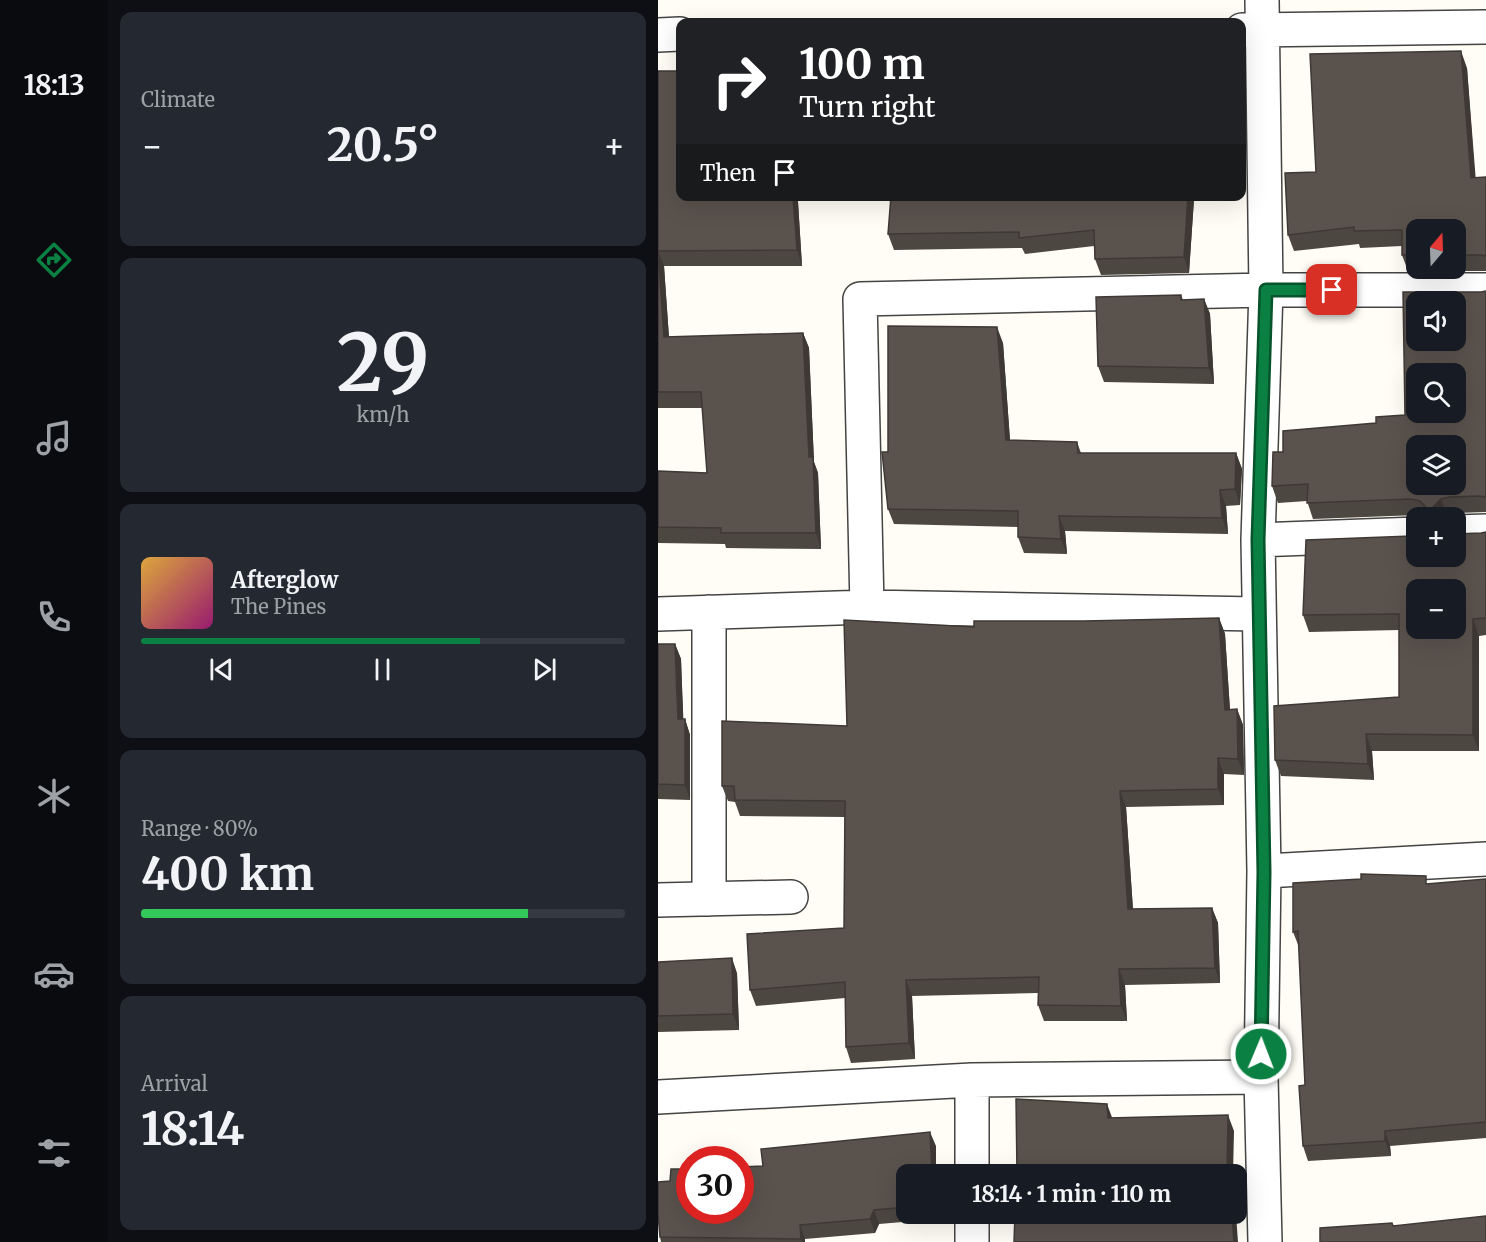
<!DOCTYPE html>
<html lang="en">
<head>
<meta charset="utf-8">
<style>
	:root { --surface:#171b24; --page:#242831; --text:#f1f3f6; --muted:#9ea1a6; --line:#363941; --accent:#0b8043 }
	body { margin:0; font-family:Merriweather,serif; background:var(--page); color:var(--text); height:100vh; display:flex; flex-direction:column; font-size:22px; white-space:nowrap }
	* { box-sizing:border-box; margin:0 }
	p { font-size:20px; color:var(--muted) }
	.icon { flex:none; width:33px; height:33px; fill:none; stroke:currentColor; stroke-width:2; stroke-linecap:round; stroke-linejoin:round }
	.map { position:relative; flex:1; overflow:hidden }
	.drawer { display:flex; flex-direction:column; gap:12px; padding:12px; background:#0d0f14; width:550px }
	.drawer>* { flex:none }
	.guide { position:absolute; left:18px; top:18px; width:570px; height:183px; border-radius:12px; box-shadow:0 6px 24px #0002; background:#202124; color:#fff; overflow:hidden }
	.needle { width:39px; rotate:19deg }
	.controls { position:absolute; left:748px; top:219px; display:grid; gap:12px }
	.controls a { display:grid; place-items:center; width:60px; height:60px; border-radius:12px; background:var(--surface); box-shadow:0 6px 24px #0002; font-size:30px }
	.speed { position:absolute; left:18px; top:1146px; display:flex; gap:12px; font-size:30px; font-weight:700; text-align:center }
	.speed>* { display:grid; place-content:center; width:78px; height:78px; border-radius:50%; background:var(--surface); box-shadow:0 6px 24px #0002; line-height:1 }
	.speed .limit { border:9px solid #d22; background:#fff; color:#111 }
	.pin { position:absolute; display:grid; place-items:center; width:51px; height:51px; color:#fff; margin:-26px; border-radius:12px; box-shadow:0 3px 9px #0006 }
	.me { position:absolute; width:66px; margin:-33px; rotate:1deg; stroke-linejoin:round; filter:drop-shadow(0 0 4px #0008) }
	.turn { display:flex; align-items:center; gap:21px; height:126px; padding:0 24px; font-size:27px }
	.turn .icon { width:78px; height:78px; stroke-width:2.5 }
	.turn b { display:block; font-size:42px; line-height:51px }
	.then { display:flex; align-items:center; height:57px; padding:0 24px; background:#0003; gap:12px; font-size:22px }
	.big { font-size:45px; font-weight:700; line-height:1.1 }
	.drawer .widget { flex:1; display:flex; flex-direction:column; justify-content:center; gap:9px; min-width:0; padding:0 21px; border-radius:12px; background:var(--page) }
	.drawer .dial { align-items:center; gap:0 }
	.dial b { font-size:78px; line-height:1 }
	.song { display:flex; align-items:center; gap:18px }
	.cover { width:72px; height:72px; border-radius:9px; background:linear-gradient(135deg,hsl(40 70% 55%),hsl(320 70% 35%)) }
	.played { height:6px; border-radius:3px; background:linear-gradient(90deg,var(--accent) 70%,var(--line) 70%) }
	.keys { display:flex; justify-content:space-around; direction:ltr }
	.heat { display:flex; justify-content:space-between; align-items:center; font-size:33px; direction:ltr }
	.charge { height:9px; border-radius:4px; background:linear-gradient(90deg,#34c759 80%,var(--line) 0) }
	.trip { position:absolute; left:238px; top:1164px; width:351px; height:60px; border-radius:12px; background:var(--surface); box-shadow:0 6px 24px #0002; font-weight:700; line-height:60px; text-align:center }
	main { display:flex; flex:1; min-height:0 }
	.dock { display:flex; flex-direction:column; width:108px; justify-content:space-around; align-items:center; background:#090b0e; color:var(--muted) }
	.dock .icon { width:42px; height:42px }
	.dock .active { color:var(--accent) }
	.dock b { font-size:27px; color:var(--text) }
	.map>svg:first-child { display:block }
</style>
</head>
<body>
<main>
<nav class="dock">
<b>18:13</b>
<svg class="icon active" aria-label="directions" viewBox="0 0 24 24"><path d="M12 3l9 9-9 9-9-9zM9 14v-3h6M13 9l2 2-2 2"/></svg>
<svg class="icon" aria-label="music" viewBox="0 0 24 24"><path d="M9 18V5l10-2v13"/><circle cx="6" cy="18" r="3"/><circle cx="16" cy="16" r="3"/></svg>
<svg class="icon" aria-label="phone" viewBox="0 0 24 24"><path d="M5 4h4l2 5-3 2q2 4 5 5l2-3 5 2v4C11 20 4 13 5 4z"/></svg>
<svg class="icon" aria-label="climate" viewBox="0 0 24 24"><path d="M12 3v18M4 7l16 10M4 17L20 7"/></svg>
<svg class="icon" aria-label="car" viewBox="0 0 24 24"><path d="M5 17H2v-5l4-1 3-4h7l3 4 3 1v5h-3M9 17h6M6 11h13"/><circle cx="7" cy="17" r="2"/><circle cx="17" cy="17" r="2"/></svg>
<svg class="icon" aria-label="filters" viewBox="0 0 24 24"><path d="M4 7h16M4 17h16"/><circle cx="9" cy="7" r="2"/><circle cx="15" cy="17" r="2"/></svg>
</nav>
<section class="drawer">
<div class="widget"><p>Climate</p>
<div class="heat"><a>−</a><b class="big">20.5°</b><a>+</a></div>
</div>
<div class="widget dial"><b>29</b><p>km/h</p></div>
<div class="widget">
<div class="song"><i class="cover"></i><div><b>Afterglow</b><p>The Pines</p></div></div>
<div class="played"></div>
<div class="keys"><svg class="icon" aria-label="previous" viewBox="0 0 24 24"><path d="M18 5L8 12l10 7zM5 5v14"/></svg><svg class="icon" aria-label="pause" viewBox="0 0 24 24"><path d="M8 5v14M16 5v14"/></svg><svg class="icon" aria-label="next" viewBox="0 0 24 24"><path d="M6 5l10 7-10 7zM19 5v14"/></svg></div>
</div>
<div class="widget"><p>Range · 80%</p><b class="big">400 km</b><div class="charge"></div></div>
<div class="widget"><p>Arrival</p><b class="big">18:14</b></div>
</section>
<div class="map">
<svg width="828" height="1242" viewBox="0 0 828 1242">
	<rect width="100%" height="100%" fill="#fffdf5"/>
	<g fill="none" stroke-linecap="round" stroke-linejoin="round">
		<defs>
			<path id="minor" d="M604,0L608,290L600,540L606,871L603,1077L607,1242
				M584,30L828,27
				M0,35L22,34
				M798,532L828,531
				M600,540L759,534
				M209,607L202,299L608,290H828
				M0,614L209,607L600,614
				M606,871L828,859
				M51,899V612
				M0,900L133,897
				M0,1097L314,1080L603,1077
				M314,1174V1080
				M314,1242V1214"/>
		</defs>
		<use href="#minor" stroke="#444" stroke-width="36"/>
		<use href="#minor" stroke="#fff" stroke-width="33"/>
	</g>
	<path fill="#4d4742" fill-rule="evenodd" d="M809,68L817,178L828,177V271H750L744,255V246L702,248L701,244L636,251L630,235L658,172ZM759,230H798V268H759Z
		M0,71L22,196H138L140,202L144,266H6L11,337L145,333L151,348L156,462L160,473L163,549L68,548L67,544L0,543V471L49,473L45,408H0Z
		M536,199L531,273L443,275L437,259L436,246L367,254L364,248L236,250L230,234Z
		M828,291V512L797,513L789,516L787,518H767L759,515L655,519L649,501L620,503L614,486L625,452L718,423L747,415L823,292Z
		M523,295L525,300L546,299L552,314L556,384L446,382L440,366Z
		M345,343L352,440L419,442L423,453H578L584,469L582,505L568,506L570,534L407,531L409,554L366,553L360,537V527L236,524L230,509V452Z
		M828,532V635L821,636V751H714L716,780L623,776L617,760L741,697V630L651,632L645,615L754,536L823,533Z
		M561,618L567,634L572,710L579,709L585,725L586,775L566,774V805L468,807L475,909L554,908L560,923L562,983L467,985L469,1021H386L380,1005V993L254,996L257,1059L193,1063L188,1047L187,998L98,1006L92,990L186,928L187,817L82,816L77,802L70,801L64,786L189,726L316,627L426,621Z
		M0,644H17L23,659L25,719H27L32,735V800L0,799Z
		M828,879V1138L732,1146L733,1156L650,1161L645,1146L647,1085L641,947L635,932L771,884Z
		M0,962L79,973L81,1030L0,1032Z
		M278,1146L249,1174V1214H280V1219L221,1224L217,1233L147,1239V1242H3L2,1237L12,1181L105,1166Z"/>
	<path fill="#3f3936" d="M803,51L809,68L819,195L813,178Z
		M135,196H138L140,202L144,266L139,250Z
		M530,196H535L536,199L531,273L526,257Z
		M0,251L6,266L12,353L6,337Z
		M546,299L552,314L556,384L551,368Z
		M339,327L345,343L353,455L348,440Z
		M145,333L151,348L156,462L160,473L163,549L158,533L151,457Z
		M578,453L584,469L582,505L577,489Z
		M562,490L568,506L570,534L564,518Z
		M783,499L789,516L787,518H774L775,507Z
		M401,516L407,531L409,554L403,539Z
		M561,618L567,634L573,726L567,710Z
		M815,619L821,636V751L815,735Z
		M17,644L23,659L26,735L20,719Z
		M579,709L585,725L586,775L580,759Z
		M27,719L32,735V800L27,785Z
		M708,734L714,751L716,780L710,764Z
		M560,758L566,774V805L560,789Z
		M462,791L468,807L476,925L470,909Z
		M554,908L560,923L562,983L557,968Z
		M74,958L79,973L81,1030L75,1014Z
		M461,969L467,985L469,1021L463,1006Z
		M248,980L254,996L257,1059L251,1043Z
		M449,1104L455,1120L450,1118Z
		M570,1115L576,1131L575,1174H569Z
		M727,1131L732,1146L733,1156L727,1141Z
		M272,1132L278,1146V1174H274Z
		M216,1210L221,1224L217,1233L212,1219Z
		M574,1214H578V1215L580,1242H576Z
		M142,1225L147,1239V1242H144L143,1239Z"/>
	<path fill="#5a524d" stroke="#3f3936" stroke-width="1.5" fill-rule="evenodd" d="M803,51L813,178L828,177V256L823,255H798V230H759V255H744V230L696,231V227L630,235L627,173L658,172L652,54Z
		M0,71H22V196H135L139,250L0,251L6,337L145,333L151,457H155L158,533H63V528L0,527V471L49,473L43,392H0Z
		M233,196H530L526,257L437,259L436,230L361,238V232L230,234Z
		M828,291V497L821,496L791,497L783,499L775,507L774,518H771L769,508L762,501L753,499L649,503L650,484L614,486L615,452H625V431L718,423V417L747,415L745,292H823ZM759,302H798V340H759ZM759,374H798V412H759ZM759,446H798V484H759Z
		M523,295V300L546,299L551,368L440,366L438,297Z
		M230,326L339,327L348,440L419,442L420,453H578L577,489L562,490L564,518L401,516L403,539L360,537V511L230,509L224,452H230Z
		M828,532V618L815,619V735L708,734L710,764L617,760L616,706L741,697V614L645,615L648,540L754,536L759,535V556H798V534L823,533ZM759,590H798V628H759Z
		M561,618L567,710L579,709L580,759L560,758V789L462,791L470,909L554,908L557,968L461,969L463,1006L380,1005L381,977L248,980L251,1043L188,1047L187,982L92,990L89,934L186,928L187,801L77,800L76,786H64V721L189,726L186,620L316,627V621H426Z
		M0,644H17L20,719H27V785L0,784Z
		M703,874L768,876V884L828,879V1122L727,1131V1141L645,1146L641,1086L647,1085L640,931L635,932V883L703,879Z
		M74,958L75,1014L0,1016V962Z
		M358,1099L449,1104L450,1118L570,1115L569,1174H359Z
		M272,1132L274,1174H249V1207L216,1210L212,1219L142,1225L143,1239L2,1237L0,1214V1182L12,1181L13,1169H32V1210H82V1167L105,1166L103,1149Z
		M357,1214H574L576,1242H356Z
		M828,1216V1242H662V1228L734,1223L735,1226Z"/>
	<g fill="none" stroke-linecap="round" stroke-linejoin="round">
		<defs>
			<path id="route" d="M603,1054L606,872L600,540L608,290H674"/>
		</defs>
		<use href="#route" stroke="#07532c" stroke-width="15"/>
		<use href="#route" stroke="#0b8043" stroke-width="10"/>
	</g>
</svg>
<div class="controls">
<a><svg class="needle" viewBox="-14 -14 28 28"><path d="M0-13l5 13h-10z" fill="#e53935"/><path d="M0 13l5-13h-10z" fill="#9ea1a6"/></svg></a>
<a><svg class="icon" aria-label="sound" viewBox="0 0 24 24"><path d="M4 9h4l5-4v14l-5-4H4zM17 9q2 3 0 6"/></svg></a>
<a><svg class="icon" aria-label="search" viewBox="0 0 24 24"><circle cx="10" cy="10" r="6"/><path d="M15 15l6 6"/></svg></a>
<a><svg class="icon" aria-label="layers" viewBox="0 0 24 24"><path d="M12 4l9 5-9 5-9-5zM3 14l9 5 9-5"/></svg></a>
<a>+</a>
<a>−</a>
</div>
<div class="speed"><div class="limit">30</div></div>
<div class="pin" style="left:674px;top:290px;background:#d93025"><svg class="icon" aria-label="arrive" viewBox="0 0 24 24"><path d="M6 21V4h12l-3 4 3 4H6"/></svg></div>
<svg class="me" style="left:603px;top:1054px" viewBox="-20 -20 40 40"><circle r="17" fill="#0b8043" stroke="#fff" stroke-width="3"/><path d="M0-11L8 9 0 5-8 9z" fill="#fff"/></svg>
<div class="trip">18:14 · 1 min · 110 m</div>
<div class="guide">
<div class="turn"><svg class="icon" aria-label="right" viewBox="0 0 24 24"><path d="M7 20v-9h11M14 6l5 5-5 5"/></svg><div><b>100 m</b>Turn right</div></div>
<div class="then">Then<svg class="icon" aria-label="arrive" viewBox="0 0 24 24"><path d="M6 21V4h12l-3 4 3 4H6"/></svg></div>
</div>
</div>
</main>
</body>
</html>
